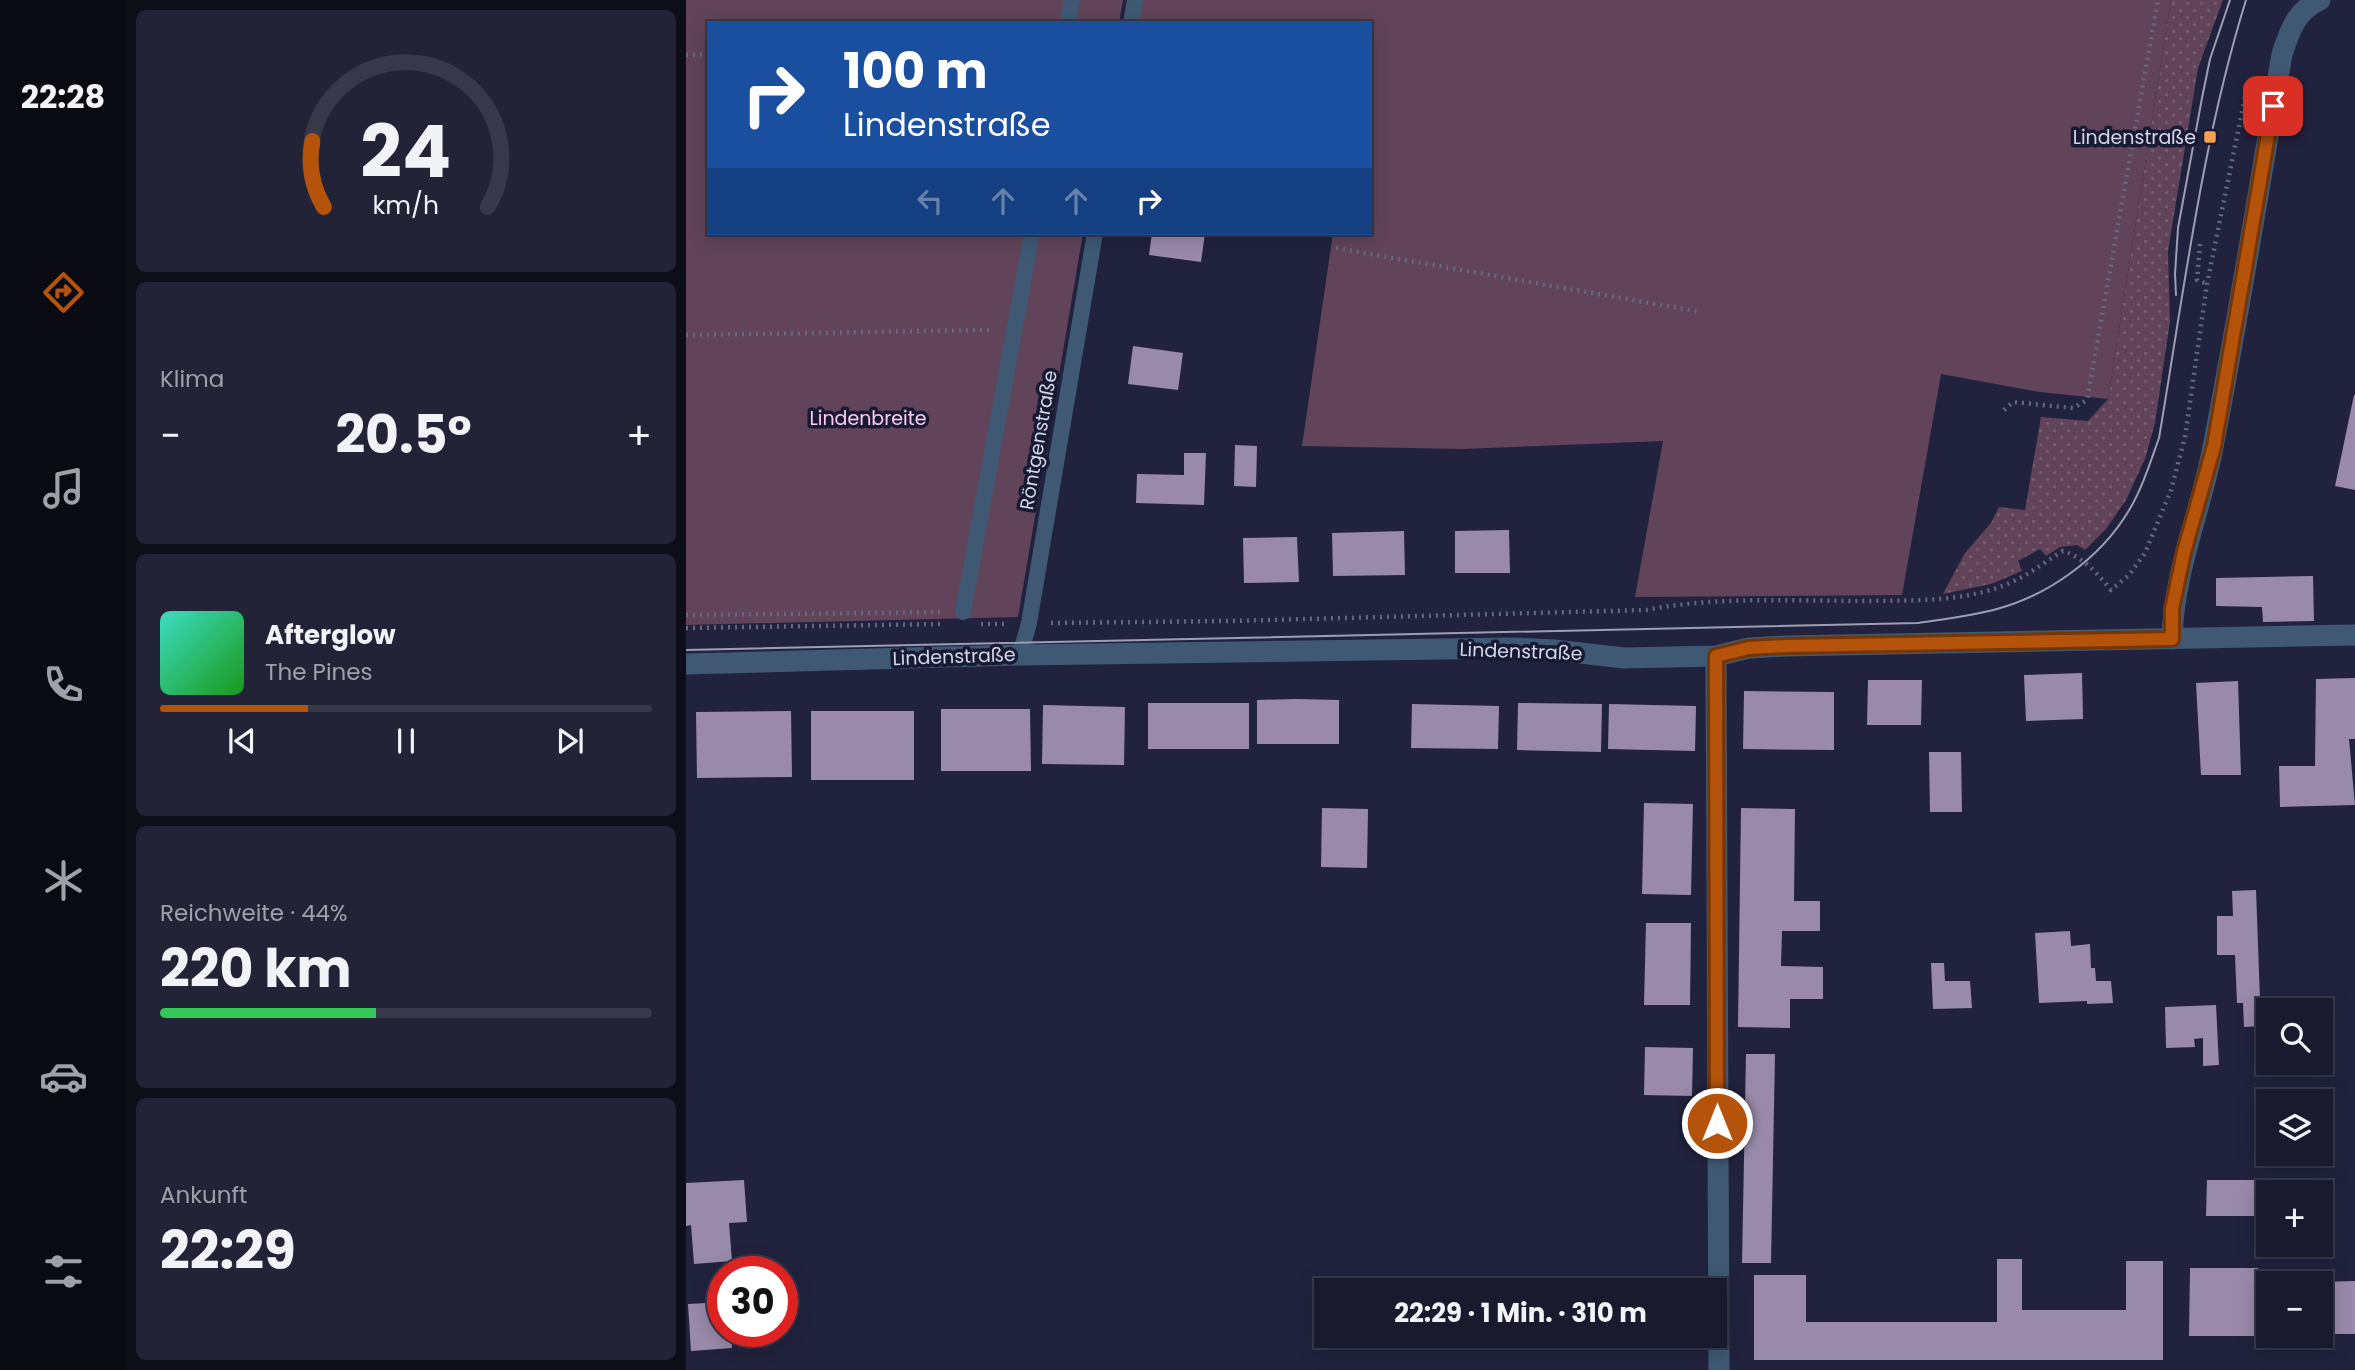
<!DOCTYPE html>
<html lang="de">
<head>
<meta charset="utf-8">
<style>
	:root { --surface:#191a2e; --page:#222336; --text:#f1f3f6; --muted:#9fa1aa; --line:#37384a; --accent:#b45309 }
	body { margin:0; font-family:Poppins,sans-serif; background:var(--page); color:var(--text); height:100vh; display:flex; flex-direction:column; font-size:26px; white-space:nowrap }
	* { box-sizing:border-box; margin:0 }
	p { font-size:23px; color:var(--muted) }
	.icon { flex:none; width:38px; height:38px; fill:none; stroke:currentColor; stroke-width:2; stroke-linecap:round; stroke-linejoin:round }
	.map { position:relative; flex:1; overflow:hidden }
	.panel { display:flex; flex-direction:column; gap:10px; padding:10px; background:#0e0e19; width:560px }
	.panel>* { flex:none }
	.hud { position:absolute; left:21px; top:21px; width:665px; height:214px; border-radius:0px; box-shadow:0 4px 18px #0003,0 0 0 2px var(--line); background:#1a4fa0; color:#fff; overflow:hidden }
	.buttons { position:absolute; left:1570px; top:998px; display:grid; gap:14px }
	.buttons a { display:grid; place-items:center; width:77px; height:77px; border-radius:0px; background:var(--surface); box-shadow:0 4px 18px #0003,0 0 0 2px var(--line); font-size:35px }
	.speed { position:absolute; left:21px; top:1256px; display:flex; gap:14px; font-size:35px; font-weight:700; text-align:center }
	.speed>* { display:grid; place-content:center; width:91px; height:91px; border-radius:50%; background:var(--surface); box-shadow:0 4px 18px #0003,0 0 0 2px var(--line); line-height:1 }
	.speed .limit { border:10px solid #d22; background:#fff; color:#111 }
	.pin { position:absolute; display:grid; place-items:center; width:60px; height:60px; color:#fff; margin:-30px; border-radius:14px; box-shadow:0 4px 10px #0006 }
	.me { position:absolute; width:77px; margin:-38px; rotate:0deg; stroke-linejoin:round; filter:drop-shadow(0 0 5px #0008) }
	.turn { display:flex; align-items:center; gap:24px; height:147px; padding:0 21px; font-size:32px }
	.turn .icon { width:91px; height:91px; stroke-width:2.5 }
	.turn b { display:block; font-size:49px; line-height:60px }
	.lanes { display:flex; align-items:center; height:66px; padding:0 21px; background:#0003; justify-content:center; gap:35px; direction:ltr }
	.lanes .off { opacity:.35 }
	.big { font-size:52px; font-weight:700; line-height:1.1 }
	.panel .widget { flex:1; display:flex; flex-direction:column; justify-content:center; gap:10px; min-width:0; padding:0 24px; border-radius:10px; background:var(--page) }
	.panel .dial { align-items:center; gap:0 }
	.dial svg { height:182px; overflow:visible; fill:none; stroke:var(--line); stroke-width:7; stroke-linecap:round; text-anchor:middle }
	.dial text { fill:var(--text); stroke:none }
	.song { display:flex; align-items:center; gap:21px }
	.cover { width:84px; height:84px; border-radius:10px; background:linear-gradient(135deg,hsl(170 70% 55%),hsl(120 70% 35%)) }
	.played { height:7px; border-radius:4px; background:linear-gradient(90deg,var(--accent) 30%,var(--line) 30%) }
	.keys { display:flex; justify-content:space-around; direction:ltr }
	.heat { display:flex; justify-content:space-between; align-items:center; font-size:38px; direction:ltr }
	.charge { height:10px; border-radius:5px; background:linear-gradient(90deg,#34c759 44%,var(--line) 0) }
	.trip { position:absolute; left:628px; top:1278px; width:413px; height:70px; border-radius:0px; background:var(--surface); box-shadow:0 4px 18px #0003,0 0 0 2px var(--line); font-weight:700; line-height:70px; text-align:center }
	main { display:flex; flex:1; min-height:0 }
	.dock { display:flex; flex-direction:column; width:126px; justify-content:space-around; align-items:center; background:#0a0a12; color:var(--muted) }
	.dock .icon { width:49px; height:49px }
	.dock .current { color:var(--accent) }
	.dock b { font-size:32px; color:var(--text) }
	.map>svg:first-child { display:block }
</style>
</head>
<body>
<main>
<nav class="dock">
<b>22:28</b>
<svg class="icon current" aria-label="directions" viewBox="0 0 24 24"><path d="M12 3l9 9-9 9-9-9zM9 14v-3h6M13 9l2 2-2 2"/></svg>
<svg class="icon" aria-label="music" viewBox="0 0 24 24"><path d="M9 18V5l10-2v13"/><circle cx="6" cy="18" r="3"/><circle cx="16" cy="16" r="3"/></svg>
<svg class="icon" aria-label="phone" viewBox="0 0 24 24"><path d="M5 4h4l2 5-3 2q2 4 5 5l2-3 5 2v4C11 20 4 13 5 4z"/></svg>
<svg class="icon" aria-label="climate" viewBox="0 0 24 24"><path d="M12 3v18M4 7l16 10M4 17L20 7"/></svg>
<svg class="icon" aria-label="car" viewBox="0 0 24 24"><path d="M5 17H2v-5l4-1 3-4h7l3 4 3 1v5h-3M9 17h6M6 11h13"/><circle cx="7" cy="17" r="2"/><circle cx="17" cy="17" r="2"/></svg>
<svg class="icon" aria-label="filters" viewBox="0 0 24 24"><path d="M4 7h16M4 17h16"/><circle cx="9" cy="7" r="2"/><circle cx="15" cy="17" r="2"/></svg>
</nav>
<section class="panel">
<div class="widget dial"><svg viewBox="0 0 100 80">
<path d="M14 69A42 42 0 1 1 86 69"/>
<path d="M14 69A42 42 0 0 1 9 40" stroke="#b45309"/>
<text x="50" y="56" font-size="32" font-weight="700">24</text>
<text x="50" y="72" font-size="11">km/h</text>
</svg></div>
<div class="widget"><p>Klima</p>
<div class="heat"><a>−</a><b class="big">20.5°</b><a>+</a></div>
</div>
<div class="widget">
<div class="song"><i class="cover"></i><div><b>Afterglow</b><p>The Pines</p></div></div>
<div class="played"></div>
<div class="keys"><svg class="icon" aria-label="previous" viewBox="0 0 24 24"><path d="M18 5L8 12l10 7zM5 5v14"/></svg><svg class="icon" aria-label="pause" viewBox="0 0 24 24"><path d="M8 5v14M16 5v14"/></svg><svg class="icon" aria-label="next" viewBox="0 0 24 24"><path d="M6 5l10 7-10 7zM19 5v14"/></svg></div>
</div>
<div class="widget"><p>Reichweite · 44%</p><b class="big">220 km</b><div class="charge"></div></div>
<div class="widget"><p>Ankunft</p><b class="big">22:29</b></div>
</section>
<div class="map">
<svg width="1669" height="1370" viewBox="0 0 1669 1370">
	<defs>
		<pattern id="grass-dots" width="8" height="8" patternUnits="userSpaceOnUse" patternTransform="scale(1.75)"><rect width="8" height="8" fill="#614459"/><path d="M2 2h.1M6 6h.1" fill="none" stroke="#775e71" stroke-width="1.8" stroke-linecap="round"/></pattern>
	</defs>
	<rect width="100%" height="100%" fill="#21233e"/>
	<path fill="url(#grass-dots)" d="M1485,0H1537L1512,68L1482,251L1484,321L1469,423L1459,459L1440,500L1420,529L1399,550L1391,545L1374,547L1360,556L1354,549L1332,561L1336,571L1305,584L1257,594L1279,553L1305,523L1313,507L1339,510L1355,417L1402,421L1422,399Z"/>
	<path fill="#614459" d="M0,0H437L433,23H23V233H397L332,617L0,625Z
		M454,0H1485L1422,399L1354,392L1255,374L1216,595L949,597L977,441L776,449L616,446L647,233H684V23H450Z"/>
	<path fill="#9a8aaa" d="M466,233H519L515,262L463,255Z
		M447,346L497,353L492,390L442,384Z
		M1668,395H1669V490L1649,486Z
		M549,445L571,446L570,487L548,486Z
		M498,453H520L518,505L450,503L451,474L498,475Z
		M823,530L824,573H769V531Z
		M718,531L719,575L647,576L646,533Z
		M611,537L613,582L558,583L557,538Z
		M1627,576L1628,621L1577,622L1576,607L1530,606V578Z
		M1396,673L1397,719L1340,721L1338,675Z
		M1669,678V739H1663L1669,805L1594,807L1593,766H1629L1630,679Z
		M1182,680H1236L1235,725H1181Z
		M1552,681L1555,775H1515L1510,683Z
		M1058,691L1148,692V750L1057,749Z
		M610,699L653,700V744H571V700Z
		M462,703H563V749H462Z
		M832,703L916,704L915,752L831,750Z
		M726,704L813,706L812,749L725,748Z
		M923,704L1010,706L1009,751L922,749Z
		M357,705L439,707L438,765L356,764Z
		M255,709H344L345,771H255Z
		M105,711L106,777L11,778L10,712Z
		M125,711H228V780H125Z
		M1243,752H1275L1276,812H1244Z
		M958,803L1007,804L1005,895L956,894Z
		M636,808L682,809L681,868L635,867Z
		M1055,808L1109,809L1108,901H1134V931H1096L1095,966L1137,967V999H1104V1028L1052,1027Z
		M1570,890L1575,1026L1558,1027L1557,1003H1551L1549,955H1531V916H1547L1546,891Z
		M960,923H1005L1004,1005H958Z
		M1384,931L1385,946L1404,944L1405,968H1409L1410,981H1425L1427,1003L1401,1004V1001L1353,1003L1349,933Z
		M1245,963H1258L1259,981H1284L1286,1008L1247,1009Z
		M1530,1005L1533,1065L1517,1066V1038L1508,1039L1509,1047L1480,1048L1479,1007Z
		M959,1047L1007,1048L1006,1096L958,1095Z
		M1060,1054H1089L1085,1263H1056Z
		M58,1180L61,1222L43,1223L46,1261L8,1264L5,1225L0,1226V1183Z
		M1521,1180H1570V1216H1520Z
		M1311,1259H1336V1310H1440V1261H1477V1360H1068V1275H1120V1322H1311Z
		M1504,1268H1572L1571,1336H1503Z
		M1669,1281V1334H1634V1282Z
		M37,1302V1332H45L46,1348L5,1351L2,1304Z"/>
	<g fill="none" stroke-linecap="round" stroke-linejoin="round">
		<path stroke="#666880" stroke-width="4.5" stroke-dasharray="2 5" stroke-linecap="butt" d="M0,55L23,54
			M1514,244L1511,280L1521,284
			M650,248L1015,312
			M0,335L305,330
			M1318,410L1327,402L1387,408L1401,400L1472,0
			M0,615L255,612
			M365,623L544,621L960,610C1031,596 1107,601 1179,601C1230,600 1278,603 1326,582C1344,574 1360,561 1377,551C1397,557 1412,574 1425,590L1443,575L1459,553L1485,490L1499,437L1521,284L1560,92
			M295,624H318
			M0,628L258,624"/>
		<path stroke="#3f5974" stroke-width="16" d="M382,23L386,0
			M445,23L449,0
			M277,612L346,233
			M334,655L343,623L409,233"/>
		<path stroke="#3f5974" stroke-width="21" d="M1486,639C1488,568 1516,509 1528,442C1553,313 1574,183 1596,54C1604,30 1610,11 1634,0
			M1030,656L1033,1370
			M0,664L334,655L826,648L868,650L938,658L1030,656L1063,648L1100,646L1669,635"/>
		<path stroke="#9c9fb4" stroke-width="2" d="M1490,295L1489,274L1492,228L1516,98L1524,59L1544,0
			M0,650L1232,623C1259,619 1286,616 1311,609C1363,595 1414,558 1442,512C1456,489 1464,463 1473,438C1498,291 1516,142 1560,0"/>
	</g>
	<g fill="none" stroke-linecap="round" stroke-linejoin="round">
		<defs>
			<path id="route" d="M1031,1123L1030,656L1063,648L1100,646L1486,639V609L1498,552L1528,446L1587,106"/>
		</defs>
		<use href="#route" stroke="#753606" stroke-width="18"/>
		<use href="#route" stroke="#b45309" stroke-width="12"/>
	</g>
	<rect fill="#f8a04b" stroke="#181a33" stroke-width="2.5" x="1517" y="130" width="14" height="14" rx="3.5"/>
	<g text-anchor="middle" stroke-width="7" stroke-linejoin="round" paint-order="stroke">
		<g font-size="19" fill="#d4d7e9" stroke="#181a33" text-anchor="end">
			<text x="1510" y="144">Lindenstraße</text>
		</g>
		<g font-size="19" fill="#fdccf0" stroke="#181a33">
			<text x="182" y="425">Lindenbreite</text>
		</g>
		<g font-size="19" fill="#d4d7e9" stroke="#181a33">
			<text transform="translate(352 440) rotate(-80)" y="7">Röntgenstraße</text>
			<text transform="translate(835 651) rotate(2)" y="7">Lindenstraße</text>
			<text transform="translate(268 656) rotate(-2)" y="7">Lindenstraße</text>
		</g>
	</g>
</svg>
<div class="buttons">
<a><svg class="icon" aria-label="search" viewBox="0 0 24 24"><circle cx="10" cy="10" r="6"/><path d="M15 15l6 6"/></svg></a>
<a><svg class="icon" aria-label="layers" viewBox="0 0 24 24"><path d="M12 4l9 5-9 5-9-5zM3 14l9 5 9-5"/></svg></a>
<a>+</a>
<a>−</a>
</div>
<div class="speed"><div class="limit">30</div></div>
<div class="pin" style="left:1587px;top:106px;background:#d93025"><svg class="icon" aria-label="arrive" viewBox="0 0 24 24"><path d="M6 21V4h12l-3 4 3 4H6"/></svg></div>
<svg class="me" style="left:1031px;top:1123px" viewBox="-20 -20 40 40"><circle r="17" fill="#b45309" stroke="#fff" stroke-width="3"/><path d="M0-11L8 9 0 5-8 9z" fill="#fff"/></svg>
<div class="trip">22:29 · 1 Min. · 310 m</div>
<div class="hud">
<div class="turn"><svg class="icon" aria-label="right" viewBox="0 0 24 24"><path d="M7 20v-9h11M14 6l5 5-5 5"/></svg><div><b>100 m</b>Lindenstraße</div></div>
<div class="lanes"><svg class="icon off" aria-label="left" viewBox="0 0 24 24"><path d="M17 20v-9H6M10 6l-5 5 5 5"/></svg><svg class="icon off" aria-label="ahead" viewBox="0 0 24 24"><path d="M12 20V5M6 11l6-6 6 6"/></svg><svg class="icon off" aria-label="ahead" viewBox="0 0 24 24"><path d="M12 20V5M6 11l6-6 6 6"/></svg><svg class="icon" aria-label="right" viewBox="0 0 24 24"><path d="M7 20v-9h11M14 6l5 5-5 5"/></svg></div>
</div>
</div>
</main>
</body>
</html>
